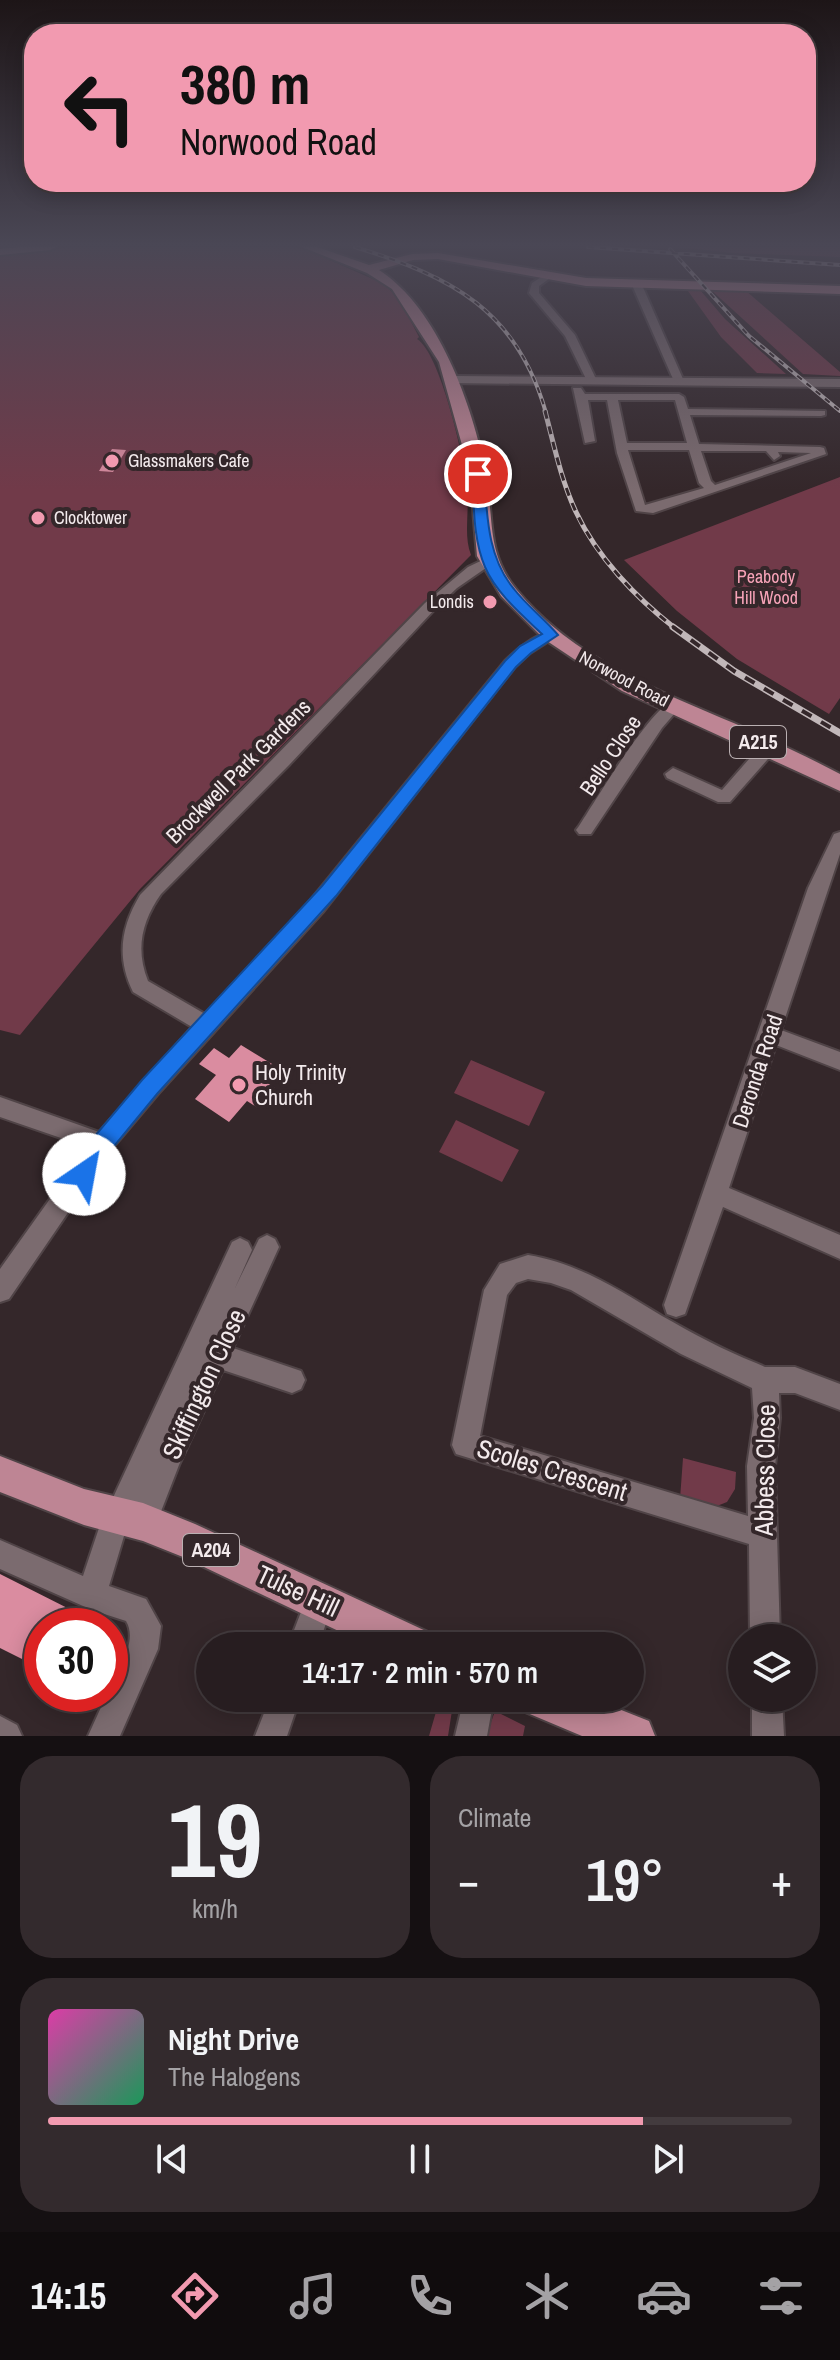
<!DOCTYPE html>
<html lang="en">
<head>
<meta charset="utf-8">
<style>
	:root { --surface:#271d20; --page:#332a2d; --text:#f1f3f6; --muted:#a4a2a5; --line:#433b3e; --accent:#f29ab0 }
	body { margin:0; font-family:"Archivo Narrow",sans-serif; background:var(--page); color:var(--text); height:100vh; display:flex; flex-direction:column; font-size:30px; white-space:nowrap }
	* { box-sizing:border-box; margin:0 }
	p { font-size:26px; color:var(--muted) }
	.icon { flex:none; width:44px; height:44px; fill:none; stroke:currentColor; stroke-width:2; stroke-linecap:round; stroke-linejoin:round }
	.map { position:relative; height:1736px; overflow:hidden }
	.drawer { display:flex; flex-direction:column; gap:20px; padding:20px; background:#151012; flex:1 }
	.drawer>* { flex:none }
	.top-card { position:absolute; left:24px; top:24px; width:792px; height:168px; border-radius:32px; box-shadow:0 4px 20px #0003,0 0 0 2px var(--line); background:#f29ab0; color:#111; overflow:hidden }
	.buttons { position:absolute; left:728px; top:1624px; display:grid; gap:16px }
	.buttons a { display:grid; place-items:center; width:88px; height:88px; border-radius:50%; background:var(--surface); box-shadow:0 4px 20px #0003,0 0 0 2px var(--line); font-size:40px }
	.speed { position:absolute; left:24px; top:1608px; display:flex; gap:16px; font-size:40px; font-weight:700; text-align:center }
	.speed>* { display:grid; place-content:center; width:104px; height:104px; border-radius:50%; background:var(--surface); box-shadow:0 4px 20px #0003,0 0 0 2px var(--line); line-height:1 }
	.speed .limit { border:12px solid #d22; background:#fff; color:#111 }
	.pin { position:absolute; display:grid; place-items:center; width:68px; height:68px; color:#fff; margin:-34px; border:4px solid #fff; border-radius:50%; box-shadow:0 2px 8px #0007 }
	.me { position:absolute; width:88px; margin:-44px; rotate:33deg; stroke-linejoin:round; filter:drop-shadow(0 0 6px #0008) }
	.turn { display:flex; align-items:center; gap:28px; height:168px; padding:0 24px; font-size:36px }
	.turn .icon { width:104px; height:104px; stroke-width:2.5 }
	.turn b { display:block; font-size:56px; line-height:68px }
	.big { font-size:60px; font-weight:600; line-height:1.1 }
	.drawer .tile { flex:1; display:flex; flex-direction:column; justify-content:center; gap:12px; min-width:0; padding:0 28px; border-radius:32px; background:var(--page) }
	.drawer .dial { align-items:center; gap:0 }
	.dial b { font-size:104px; line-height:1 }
	.song { display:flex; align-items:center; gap:24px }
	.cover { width:96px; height:96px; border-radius:12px; background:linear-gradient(135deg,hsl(320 70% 55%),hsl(150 70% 35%)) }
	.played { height:8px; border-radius:4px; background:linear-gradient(90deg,var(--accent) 80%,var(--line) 80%) }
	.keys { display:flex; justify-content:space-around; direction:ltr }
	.heat { display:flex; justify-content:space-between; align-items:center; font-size:44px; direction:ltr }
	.drawer .tiles { flex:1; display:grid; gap:20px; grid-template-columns:1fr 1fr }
	.tile:last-child { grid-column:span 2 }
	.trip { position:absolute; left:196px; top:1632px; width:448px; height:80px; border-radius:40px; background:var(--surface); box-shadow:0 4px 20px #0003,0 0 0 2px var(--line); font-weight:600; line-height:80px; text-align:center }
	.menu { display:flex; height:128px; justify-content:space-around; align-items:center; background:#100c0d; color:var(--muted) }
	.menu .icon { width:56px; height:56px }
	.menu .selected { color:var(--accent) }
	.menu b { font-size:36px; color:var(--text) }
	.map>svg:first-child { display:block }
</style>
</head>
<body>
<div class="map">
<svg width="840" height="1736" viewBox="0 0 840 1736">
	<rect width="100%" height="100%" fill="#34272a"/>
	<path fill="#713a49" d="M74,247H293L307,250L384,284L399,299L419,337L417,339C440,353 464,457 467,487C470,509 463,535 471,555L140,889L20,1035L0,1030V254Z
		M679,247H840V257L733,253Z
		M710,289L745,290L840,372V376L803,374Z
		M700,290L725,319L786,374L757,373L721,337L688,291Z
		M840,477V698L829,714L737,659L677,611L624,560Z
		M471,1060L545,1092L529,1126L454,1093Z
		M456,1120L519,1150L502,1182L439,1152Z
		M683,1458L736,1472L735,1489L727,1502L712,1508L680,1499Z
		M440,1698H454L448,1736H429Z
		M495,1711L525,1726L523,1736H486Z"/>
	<path fill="#da8ca0" d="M112,449L126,450L113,472L99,471Z
		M241,1045L277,1067L264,1081L275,1088L258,1108L247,1101L229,1122L195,1099L216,1075L199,1064L214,1048L229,1058Z
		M0,1574L103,1626H42V1669L0,1648Z"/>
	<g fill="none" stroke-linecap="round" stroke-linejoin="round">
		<defs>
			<path id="street" d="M546,274L553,276L539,286V293L575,335L596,379L595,381H587L565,336L529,293L532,283Z
				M637,282L642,285L683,379L682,381L673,379L632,285Z
				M573,388H581L585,394H679L684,397L688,409L825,411V415L821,416L690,415L699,444L820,447L824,448L826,454L653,513L636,511L617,453L607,400H588L595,441L585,443ZM618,400H675L687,443H627ZM628,450H689L699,483L704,488L645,505ZM701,451H766L774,460L780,456L778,452L811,453L715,485L711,481Z
				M489,557L496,561L457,588L435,609L290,764L161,894C142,921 135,949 148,981L205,1014L309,902L505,661C518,648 533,636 551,631L558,635L530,653L515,667L323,912L158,1094L110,1151L9,1299L0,1302V1269L87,1147L0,1117V1097L99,1132L192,1027L133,992C116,957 121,927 140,895L425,603L468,567Z
				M673,701L681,706L662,728L591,834H579L576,830L579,826C595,802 650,708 673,701Z
				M769,742L775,743L777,747L775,751L730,802H718L667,778L665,774L673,768L722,790L763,743Z
				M840,832V854L781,1030L840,1052V1070L776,1045L729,1188L840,1235V1259L723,1207L685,1314L676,1317L667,1314L664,1305L808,888L834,834Z
				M267,1235L275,1239L279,1247L233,1348L301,1371L305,1380L301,1389L292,1393L223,1370L179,1465L153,1532L143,1536L133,1532L130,1524L127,1526L109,1586L146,1599L161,1626L158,1649L120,1736H88L107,1694H110V1688C119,1668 138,1641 126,1621L92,1610L0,1569V1540L83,1576L107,1504L111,1502L232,1242L240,1238L248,1242L252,1250L235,1288L259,1239Z
				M528,1255C578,1263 619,1290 662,1316C692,1333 723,1350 756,1363L765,1367H795L840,1384V1410L795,1393H779L780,1418L775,1466L780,1638H750L749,1544L456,1454L452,1445L484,1290L500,1264ZM528,1279L551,1283L571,1290L681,1354L752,1388L754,1418L747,1466L748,1516L480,1436L507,1295L516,1283Z
				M319,1586L329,1591L334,1601L318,1646H288L309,1591Z
				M270,1698H300L287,1736H255Z
				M464,1698H494L487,1736H455Z
				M752,1698H782L784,1736H752Z
				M0,1716L17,1725L22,1736H0Z"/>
			<path id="secondary" d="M453,376L840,379V387L448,383V377Z"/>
			<path id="primary" d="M21,247H56L50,250L0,255V249Z
				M302,247H317L369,265L412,254L438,253L586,278L840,286V294L586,286L438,259L413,260L379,270C438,308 473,406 486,474C494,517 486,553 516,589C572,658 656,690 736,724C771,740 806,756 840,774V791L622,691L544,639L501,596L477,556L470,474L439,362L392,289L367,273Z
				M0,1456L84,1489L143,1503L195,1524L428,1632L434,1646H370L183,1557L143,1541L84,1525L0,1492Z
				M519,1698H591L649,1721L655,1736H582L525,1712Z"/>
		</defs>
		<use href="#street" stroke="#504447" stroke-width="4"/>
		<use href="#secondary" stroke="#504447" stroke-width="4"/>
		<use href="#primary" stroke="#504447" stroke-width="4"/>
		<use href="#street" fill="#7b6b6f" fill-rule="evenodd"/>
		<use href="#secondary" fill="#7b6b6f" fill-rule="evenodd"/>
		<use href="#primary" fill="#be8594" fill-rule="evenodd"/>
		<defs>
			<path id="rail-far2" d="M355,247C452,277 517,310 546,413
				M588,247L840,265
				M670,249L749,336L840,411"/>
			<path id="rail-far1" d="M545,411C554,445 561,480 576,512C597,557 636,598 676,629"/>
			<path id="rail" d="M673,627L734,671L840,733"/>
		</defs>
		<use href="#rail-far2" stroke="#c1b7b9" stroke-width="4"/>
		<use href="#rail-far1" stroke="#c1b7b9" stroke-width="5"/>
		<use href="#rail" stroke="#c1b7b9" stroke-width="7"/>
		<use href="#rail-far2" stroke="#34272a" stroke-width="2" stroke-dasharray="6" stroke-linecap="butt"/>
		<use href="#rail-far1" stroke="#34272a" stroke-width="3" stroke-dasharray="8" stroke-linecap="butt"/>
		<use href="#rail" stroke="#34272a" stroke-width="4" stroke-dasharray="11" stroke-linecap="butt"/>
	</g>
	<linearGradient id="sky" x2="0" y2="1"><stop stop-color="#1d1517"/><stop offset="0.5" stop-color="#4a4755"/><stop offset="1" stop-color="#4a4755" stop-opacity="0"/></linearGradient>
	<rect width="840" height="490" fill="url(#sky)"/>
	<path fill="#1a73e8" stroke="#114b97" stroke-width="2" d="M478,471L484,474C487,514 487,557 514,589C527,606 545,619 558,635L531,653L516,667L336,896L157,1094L110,1151L92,1181L84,1185L76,1181L72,1174L94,1137L142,1080L322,886L505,661L520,646L542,634C522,615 496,593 485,567C473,539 474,505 472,474Z"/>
	<g fill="#f29ab0" stroke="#34272a" stroke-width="3">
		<circle cx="112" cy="461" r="8"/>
		<circle cx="38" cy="518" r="8"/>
		<circle cx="490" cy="602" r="8"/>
		<circle cx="239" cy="1085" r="8"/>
	</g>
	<g text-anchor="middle" stroke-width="8" stroke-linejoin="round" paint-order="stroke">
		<g font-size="18" fill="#f3eaec" stroke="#34272a" text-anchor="start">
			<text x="128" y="467">Glassmakers Cafe</text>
			<text x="54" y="524">Clocktower</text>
			<text x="474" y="608" text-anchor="end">Londis</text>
		</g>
		<g font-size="18" fill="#f7a3b8" stroke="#34272a">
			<text x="766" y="583">Peabody<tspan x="766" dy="21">Hill Wood</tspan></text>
		</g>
		<g font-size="18" fill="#f3eaec" stroke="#34272a">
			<text transform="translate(624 679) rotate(28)" y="6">Norwood Road</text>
		</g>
		<g fill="#34272a" stroke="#bab0b2" stroke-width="2">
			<rect x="730" y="726" width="56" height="32" rx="6"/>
			<rect x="183" y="1534" width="56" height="32" rx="6"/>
		</g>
		<g font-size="20" font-weight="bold" fill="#f3eaec">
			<text x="758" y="749">A215</text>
			<text x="211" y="1557">A204</text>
		</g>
		<g font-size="22" fill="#f3eaec" stroke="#34272a">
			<text transform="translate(610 755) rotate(-56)" y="8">Bello Close</text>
			<text transform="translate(238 771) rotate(-45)" y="8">Brockwell Park Gardens</text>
			<text transform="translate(757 1071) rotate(-72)" y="8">Deronda Road</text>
		</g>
		<g font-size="22" fill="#f3eaec" stroke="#34272a" text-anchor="start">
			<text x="255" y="1080">Holy Trinity<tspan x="255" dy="25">Church</tspan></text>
		</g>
		<g font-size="26" fill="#f3eaec" stroke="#34272a">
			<text transform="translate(204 1384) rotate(-65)" y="9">Skiffington Close</text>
			<text transform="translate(552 1470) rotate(17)" y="9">Scoles Crescent</text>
			<text transform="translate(765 1470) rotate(-89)" y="9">Abbess Close</text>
			<text transform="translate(298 1591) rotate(25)" y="9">Tulse Hill</text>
		</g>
	</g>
</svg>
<div class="buttons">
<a><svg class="icon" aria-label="layers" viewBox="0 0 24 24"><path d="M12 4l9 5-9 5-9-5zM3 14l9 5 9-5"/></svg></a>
</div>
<div class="speed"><div class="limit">30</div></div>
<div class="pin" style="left:478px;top:474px;background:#d93025"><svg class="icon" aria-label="arrive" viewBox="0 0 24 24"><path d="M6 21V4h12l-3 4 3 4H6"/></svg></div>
<svg class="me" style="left:84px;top:1174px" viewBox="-20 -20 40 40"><circle r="19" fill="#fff"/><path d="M0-13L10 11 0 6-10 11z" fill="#1a73e8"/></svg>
<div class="trip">14:17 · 2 min · 570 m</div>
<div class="top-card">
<div class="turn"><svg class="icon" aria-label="left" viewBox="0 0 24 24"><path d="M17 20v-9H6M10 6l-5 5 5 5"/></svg><div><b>380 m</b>Norwood Road</div></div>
</div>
</div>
<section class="drawer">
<div class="tiles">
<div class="tile dial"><b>19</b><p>km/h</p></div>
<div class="tile"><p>Climate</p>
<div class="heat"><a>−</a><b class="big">19°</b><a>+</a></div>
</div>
<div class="tile">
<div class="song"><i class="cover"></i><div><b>Night Drive</b><p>The Halogens</p></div></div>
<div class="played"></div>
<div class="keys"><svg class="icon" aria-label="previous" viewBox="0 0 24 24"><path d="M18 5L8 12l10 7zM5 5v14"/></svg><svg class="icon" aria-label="pause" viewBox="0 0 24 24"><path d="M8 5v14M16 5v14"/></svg><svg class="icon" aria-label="next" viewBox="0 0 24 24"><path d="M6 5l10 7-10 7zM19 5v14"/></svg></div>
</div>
</div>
</section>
<nav class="menu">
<b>14:15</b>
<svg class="icon selected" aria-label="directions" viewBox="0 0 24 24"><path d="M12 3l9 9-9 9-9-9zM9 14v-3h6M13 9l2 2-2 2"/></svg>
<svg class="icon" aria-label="music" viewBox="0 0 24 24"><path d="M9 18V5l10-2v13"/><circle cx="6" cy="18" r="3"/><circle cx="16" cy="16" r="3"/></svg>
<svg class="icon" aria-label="phone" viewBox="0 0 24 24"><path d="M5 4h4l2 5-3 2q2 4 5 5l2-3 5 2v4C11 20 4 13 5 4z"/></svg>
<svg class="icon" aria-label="climate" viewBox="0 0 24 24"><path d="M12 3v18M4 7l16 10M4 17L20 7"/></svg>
<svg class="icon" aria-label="car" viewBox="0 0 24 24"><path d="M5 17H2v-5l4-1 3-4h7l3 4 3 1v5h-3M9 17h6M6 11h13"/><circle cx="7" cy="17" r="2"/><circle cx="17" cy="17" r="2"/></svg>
<svg class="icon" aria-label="filters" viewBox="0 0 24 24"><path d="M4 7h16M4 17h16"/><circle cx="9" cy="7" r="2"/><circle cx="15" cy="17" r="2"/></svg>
</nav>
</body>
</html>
